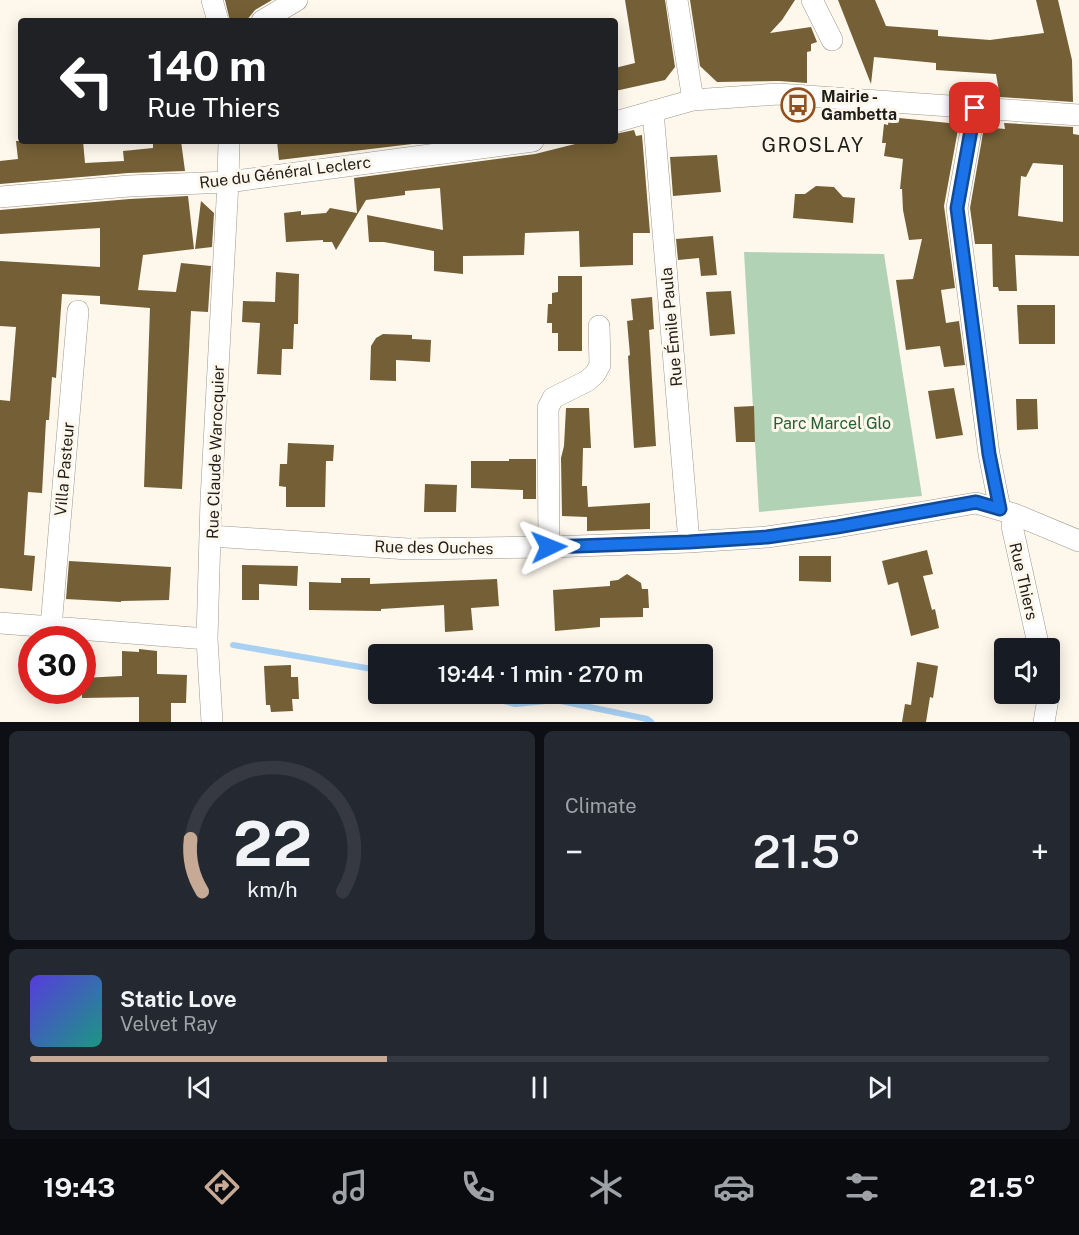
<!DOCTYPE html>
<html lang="en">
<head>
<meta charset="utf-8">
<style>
	:root { --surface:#171b24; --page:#242831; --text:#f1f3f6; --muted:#9ea1a6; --line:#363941; --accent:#c6aa95 }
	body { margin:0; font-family:"Public Sans",sans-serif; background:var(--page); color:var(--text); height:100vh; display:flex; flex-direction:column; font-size:22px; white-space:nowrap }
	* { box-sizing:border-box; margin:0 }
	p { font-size:20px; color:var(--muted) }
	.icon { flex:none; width:33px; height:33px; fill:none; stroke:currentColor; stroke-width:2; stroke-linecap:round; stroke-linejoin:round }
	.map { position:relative; height:722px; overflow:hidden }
	.side { display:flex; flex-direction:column; gap:9px; padding:9px; background:#0d0f14; flex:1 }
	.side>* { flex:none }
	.banner { position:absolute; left:18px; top:18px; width:600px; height:126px; border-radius:6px; box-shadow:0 3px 15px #0003; background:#202124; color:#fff; overflow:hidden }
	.tools { position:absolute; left:994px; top:638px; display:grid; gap:12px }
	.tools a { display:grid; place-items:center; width:66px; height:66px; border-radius:6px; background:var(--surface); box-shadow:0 3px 15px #0003; font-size:30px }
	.speed { position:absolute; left:18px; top:626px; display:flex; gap:12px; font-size:30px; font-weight:700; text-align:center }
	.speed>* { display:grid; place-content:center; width:78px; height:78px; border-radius:50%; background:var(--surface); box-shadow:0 3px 15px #0003; line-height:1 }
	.speed .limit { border:9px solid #d22; background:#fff; color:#111 }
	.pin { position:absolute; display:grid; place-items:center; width:51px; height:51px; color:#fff; margin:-26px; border-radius:12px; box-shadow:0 3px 9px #0006 }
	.me { position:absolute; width:66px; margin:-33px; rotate:88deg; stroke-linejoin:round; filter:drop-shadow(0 0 4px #0008) }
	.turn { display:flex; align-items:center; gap:21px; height:126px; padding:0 30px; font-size:27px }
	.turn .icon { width:78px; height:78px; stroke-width:2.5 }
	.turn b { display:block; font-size:42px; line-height:51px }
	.big { font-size:45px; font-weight:600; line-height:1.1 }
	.side .tile { flex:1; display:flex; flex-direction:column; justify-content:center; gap:9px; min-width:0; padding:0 21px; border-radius:9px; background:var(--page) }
	.side .dial { align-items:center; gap:0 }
	.dial svg { height:156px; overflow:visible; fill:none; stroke:var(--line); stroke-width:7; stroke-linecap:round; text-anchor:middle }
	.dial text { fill:var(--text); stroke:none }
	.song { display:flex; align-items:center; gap:18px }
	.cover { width:72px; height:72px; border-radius:9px; background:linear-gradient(135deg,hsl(250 70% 55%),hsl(170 70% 35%)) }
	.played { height:6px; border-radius:3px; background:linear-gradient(90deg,var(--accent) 35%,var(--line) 35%) }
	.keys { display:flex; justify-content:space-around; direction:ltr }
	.heat { display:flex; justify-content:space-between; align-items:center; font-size:33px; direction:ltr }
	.side .tiles { flex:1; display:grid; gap:9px; grid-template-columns:1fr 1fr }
	.tile:last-child { grid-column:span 2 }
	.trip { position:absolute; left:368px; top:644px; width:345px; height:60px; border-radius:6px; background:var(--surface); box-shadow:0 3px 15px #0003; font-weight:600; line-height:60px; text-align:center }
	.tab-bar { display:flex; height:96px; justify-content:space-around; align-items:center; background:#090b0e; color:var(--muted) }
	.tab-bar .icon { width:42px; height:42px }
	.tab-bar .on { color:var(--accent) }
	.tab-bar b { font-size:27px; color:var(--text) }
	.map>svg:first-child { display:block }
</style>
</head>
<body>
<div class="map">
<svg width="1079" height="722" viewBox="0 0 1079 722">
	<rect width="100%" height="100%" fill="#fdf7ec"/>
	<path fill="#b2d2b6" d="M744,252L884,254L922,496L759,512Z"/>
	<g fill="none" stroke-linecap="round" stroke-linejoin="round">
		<path stroke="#a8d0f3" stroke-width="6" d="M233,645L378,670
			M473,693L515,704L556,700L647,719L651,722"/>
	</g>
	<path fill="#745f36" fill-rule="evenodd" d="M225,0H272L255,10L246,21H230Z
		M625,0H665L675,67L665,80L615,91V68L635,63Z
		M690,0H795L782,20L770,33L811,27L817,42L811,44V51L807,52V83L779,81L717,82L700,66Z
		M838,0H875L886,26L938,30V36L990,40L1044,33L1036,0H1058L1072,60L1073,102L1000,97L996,74L936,70V63L874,57L871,84Z
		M889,117L959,124L944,206L955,288L941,290L946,323L959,321L965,365L944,367L940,346L906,350L896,280L913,279L922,239L909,240L903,210L902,189H900L903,159L884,156L886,143H882L884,124L888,125Z
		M1004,123L1073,127V134L1079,135V256L1015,255L1017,291H999L998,287H993L992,244H975L970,208L984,127L1005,129ZM1033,163L1063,165V222L1018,216L1021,176L1026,177Z
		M634,130L636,136L642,135L650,233H633V265L580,267L579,231L525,233L524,255L463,256V274L434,271V251L384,242H369L367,215L443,230L440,188L405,191V195L366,200L336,250L332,242H323V240L286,242L284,213L301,211V215L326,213L330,208L357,213L354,178L535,154L587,141H615V134Z
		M16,141H83L85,163L124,161L123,151L153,148V141H181L185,171L128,173L0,184V161L18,159Z
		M277,141H437L279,160Z
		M717,155L721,192L673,196L670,157Z
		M816,186L834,187L843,197L855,198L853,223L793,218L795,194H805Z
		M188,196L194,249L143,255L138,290L176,292L181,263L211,266L208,312L191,311L182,489L144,487L150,308L100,304V296L62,294L56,378L52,377L49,420H46L42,493L28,492L24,555L35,556L32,591L0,588V400L10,401L16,327L0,326V261L100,267V228L0,234V210L130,199Z
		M201,201L214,213L212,247L195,249Z
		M713,236L717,275L701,276L699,258L678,260L676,239Z
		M276,272L299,274L298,324H294L293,349H282L281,375L257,374L260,323L242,322L243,301L275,302Z
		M558,276H582V351H558V333H552V323H547L548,304H552V293L558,292Z
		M731,291L735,334L710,336L706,292Z
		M652,297L654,329L649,330L656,446L634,448L628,356L630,355L627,321L633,320L631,299Z
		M1017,305H1055V344H1019Z
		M383,334L412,335V339L431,340L430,362L396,360V381L370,380L371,346L376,338Z
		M954,388L963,435L936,439L928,391Z
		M1016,399H1037L1038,429L1017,430Z
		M754,406L755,442H736L734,407Z
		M566,408H589L591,448H583L582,486H587L588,507L650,503V529L587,531V517L562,516L561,458L564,446Z
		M288,443L334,445L333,461H326L325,507H286V487L279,486L280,464H287Z
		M509,459H536V499H523V490L471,488V461H509Z
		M425,484L457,485L456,512H424Z
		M927,550L933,574L923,576L932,610L935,609L939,628L911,636L898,582L888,585L882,561Z
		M799,556H831V582L799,581Z
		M69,561L171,567L169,600L121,601V602L66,599Z
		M242,565L298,566L297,586L259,584V600H242Z
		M627,574L641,583L642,589H648L649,608H643V617L600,618V627L555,631L553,590L610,586V581L618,580Z
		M341,578H370V584L497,579L499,606L471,608L473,630L445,632L444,605L381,609V611L309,610V582L341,583Z
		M139,649L157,651V674L187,675L186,703H171V722H139V697L82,698V678L122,676V651L139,652Z
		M917,662L938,666L933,698L930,697L926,722H902L905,704L911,705Z
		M291,665V677H298L299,699H292L293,711L271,712L270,705H266L264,666Z"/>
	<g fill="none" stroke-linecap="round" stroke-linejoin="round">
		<defs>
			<path id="minor" d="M212,0L218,21
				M677,0L693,100
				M812,0L832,40
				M262,21L297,0
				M975,108L957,208L989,454L1000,509
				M653,111L689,542
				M615,122L693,100L778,94L1079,115
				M0,197L129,186L228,182L533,141
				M1014,514L1012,526L1039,648
				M211,536L408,549L549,547L689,542L767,537L837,527L976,503L1014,514L1079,541
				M549,547L548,408L553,398L587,381L595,374L600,365L599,326
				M0,623L207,639
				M51,627L78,311
				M212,722L207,639L211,500L228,182L229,141
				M1044,722L1049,693"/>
		</defs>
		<use href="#minor" stroke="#9e988d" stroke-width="22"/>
		<use href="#minor" stroke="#fff" stroke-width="21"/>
	</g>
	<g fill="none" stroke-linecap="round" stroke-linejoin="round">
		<defs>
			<path id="route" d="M549,547L689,542L767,537L837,527L976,502L1000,509L989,454L957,208L975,108"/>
		</defs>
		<use href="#route" stroke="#114b97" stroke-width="15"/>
		<use href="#route" stroke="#1a73e8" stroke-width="10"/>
	</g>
	<defs>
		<symbol id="bus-ring" viewBox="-11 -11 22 22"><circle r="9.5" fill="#fdf7ec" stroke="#92501e" stroke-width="1.5"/><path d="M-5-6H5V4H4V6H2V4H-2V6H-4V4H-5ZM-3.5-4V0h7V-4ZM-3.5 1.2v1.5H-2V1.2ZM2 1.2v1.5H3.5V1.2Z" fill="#92501e"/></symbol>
	</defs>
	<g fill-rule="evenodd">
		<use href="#bus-ring" x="779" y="86" width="38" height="38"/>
	</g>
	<g text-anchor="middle" stroke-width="6" stroke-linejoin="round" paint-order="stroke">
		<g font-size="16" font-weight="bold" fill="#1f1d19" stroke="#fdf7ec" text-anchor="start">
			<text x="821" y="102">Mairie -<tspan x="821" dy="18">Gambetta</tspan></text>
		</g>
		<g font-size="16" fill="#1f1d19" stroke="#fdf7ec">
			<text transform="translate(285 172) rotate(-7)" y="6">Rue du Général Leclerc</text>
			<text transform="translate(671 327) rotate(-95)" y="6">Rue Émile Paula</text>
			<text transform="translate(215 452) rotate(-88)" y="6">Rue Claude Warocquier</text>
			<text transform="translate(64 469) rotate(-85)" y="6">Villa Pasteur</text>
			<text transform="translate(434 547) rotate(1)" y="6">Rue des Ouches</text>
			<text transform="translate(1024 581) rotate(77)" y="6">Rue Thiers</text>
		</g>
		<g font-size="16" fill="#266033" stroke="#fdf7ec">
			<text x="832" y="429">Parc Marcel Glo</text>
		</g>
		<g font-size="20" letter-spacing="1.5" fill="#1f1d19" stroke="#fdf7ec">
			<text x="813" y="152">GROSLAY</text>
		</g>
	</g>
</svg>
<div class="tools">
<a><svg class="icon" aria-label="sound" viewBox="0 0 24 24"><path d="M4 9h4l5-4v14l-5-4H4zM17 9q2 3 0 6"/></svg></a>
</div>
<div class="speed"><div class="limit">30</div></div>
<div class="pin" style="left:975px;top:108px;background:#d93025"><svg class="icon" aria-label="arrive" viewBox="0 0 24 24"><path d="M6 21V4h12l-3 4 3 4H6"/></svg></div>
<svg class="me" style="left:549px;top:547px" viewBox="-20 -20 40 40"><path d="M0-17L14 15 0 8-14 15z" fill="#1a73e8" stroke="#fff" stroke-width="4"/></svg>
<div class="trip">19:44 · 1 min · 270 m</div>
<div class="banner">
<div class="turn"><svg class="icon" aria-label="left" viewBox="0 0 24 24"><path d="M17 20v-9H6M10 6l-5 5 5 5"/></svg><div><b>140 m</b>Rue Thiers</div></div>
</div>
</div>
<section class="side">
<div class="tiles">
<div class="tile dial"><svg viewBox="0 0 100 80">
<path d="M14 69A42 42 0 1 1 86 69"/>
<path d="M14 69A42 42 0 0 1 8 42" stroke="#c6aa95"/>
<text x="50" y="56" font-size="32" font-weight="700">22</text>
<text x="50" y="72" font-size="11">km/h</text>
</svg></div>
<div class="tile"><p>Climate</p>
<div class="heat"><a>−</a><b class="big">21.5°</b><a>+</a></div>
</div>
<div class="tile">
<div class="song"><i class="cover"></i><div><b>Static Love</b><p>Velvet Ray</p></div></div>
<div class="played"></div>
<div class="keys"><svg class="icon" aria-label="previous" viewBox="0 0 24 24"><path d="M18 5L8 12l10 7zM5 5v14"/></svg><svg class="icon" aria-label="pause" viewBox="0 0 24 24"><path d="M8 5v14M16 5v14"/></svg><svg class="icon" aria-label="next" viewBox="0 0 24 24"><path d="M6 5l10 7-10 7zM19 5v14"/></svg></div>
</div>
</div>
</section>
<nav class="tab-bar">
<b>19:43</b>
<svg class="icon on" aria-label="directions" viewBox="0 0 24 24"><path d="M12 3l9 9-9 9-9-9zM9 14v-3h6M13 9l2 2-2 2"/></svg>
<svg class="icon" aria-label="music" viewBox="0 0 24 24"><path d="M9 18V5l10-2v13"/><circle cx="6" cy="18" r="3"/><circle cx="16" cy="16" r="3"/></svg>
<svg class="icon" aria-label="phone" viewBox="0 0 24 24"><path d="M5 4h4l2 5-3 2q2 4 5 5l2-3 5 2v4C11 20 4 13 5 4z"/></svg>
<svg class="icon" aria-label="climate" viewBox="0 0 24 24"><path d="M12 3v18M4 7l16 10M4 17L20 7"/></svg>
<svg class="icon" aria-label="car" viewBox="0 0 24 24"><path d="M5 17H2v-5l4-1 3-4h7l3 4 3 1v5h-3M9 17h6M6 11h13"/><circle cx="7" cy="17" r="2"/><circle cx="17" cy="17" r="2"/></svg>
<svg class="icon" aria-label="filters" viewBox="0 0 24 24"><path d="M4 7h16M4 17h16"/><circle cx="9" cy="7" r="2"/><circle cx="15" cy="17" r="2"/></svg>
<b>21.5°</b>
</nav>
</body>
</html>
